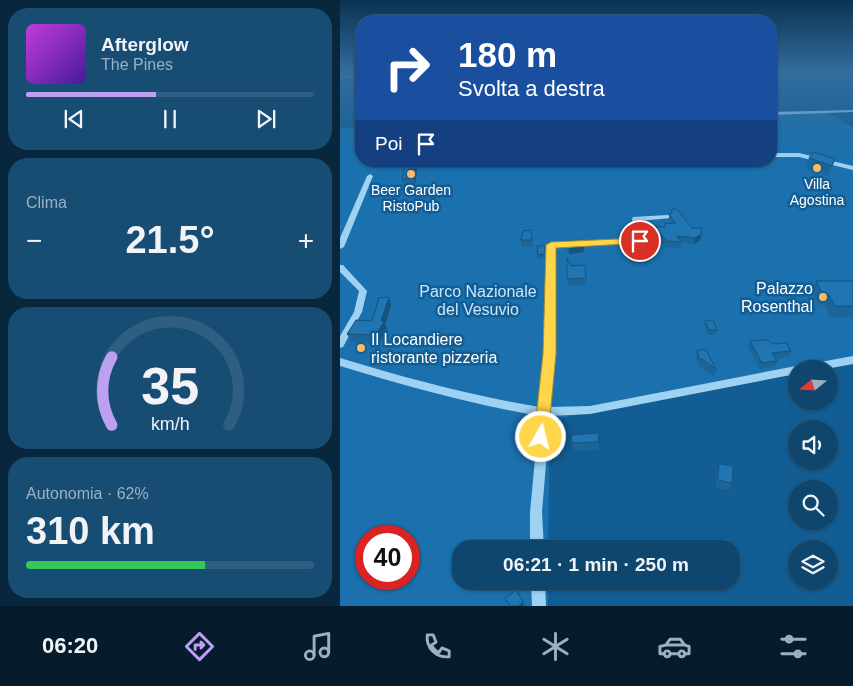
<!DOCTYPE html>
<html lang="it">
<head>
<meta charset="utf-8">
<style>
	:root { --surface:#0e466e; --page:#174d73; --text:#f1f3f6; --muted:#9bb1c2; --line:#2e5e81; --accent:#bca0f2 }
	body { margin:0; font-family:Helvetica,sans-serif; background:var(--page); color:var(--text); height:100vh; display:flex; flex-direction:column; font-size:19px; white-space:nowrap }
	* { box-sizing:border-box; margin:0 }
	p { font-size:16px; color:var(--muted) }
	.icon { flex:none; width:28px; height:28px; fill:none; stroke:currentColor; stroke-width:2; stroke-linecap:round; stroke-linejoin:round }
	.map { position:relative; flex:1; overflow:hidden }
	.details { display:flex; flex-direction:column; gap:8px; padding:8px; background:#08263c; width:340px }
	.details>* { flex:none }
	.banner { position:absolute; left:15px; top:15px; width:422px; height:152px; border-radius:20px; box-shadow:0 1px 4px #0004,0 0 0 1px var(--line); background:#1a4fa0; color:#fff; overflow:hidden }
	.needle { width:32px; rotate:252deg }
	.controls { position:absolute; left:448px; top:360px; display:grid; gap:10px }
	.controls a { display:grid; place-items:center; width:50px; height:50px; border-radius:50%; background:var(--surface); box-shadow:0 1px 4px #0004,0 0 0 1px var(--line); font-size:25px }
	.speed { position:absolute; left:15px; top:525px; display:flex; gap:10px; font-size:25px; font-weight:700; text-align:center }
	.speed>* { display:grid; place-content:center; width:65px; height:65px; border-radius:50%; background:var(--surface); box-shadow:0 1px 4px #0004,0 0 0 1px var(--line); line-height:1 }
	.speed .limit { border:8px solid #d22; background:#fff; color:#111 }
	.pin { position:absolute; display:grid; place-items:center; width:42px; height:42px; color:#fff; margin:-21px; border:2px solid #fff; border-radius:50%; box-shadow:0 1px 5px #0007 }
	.me { position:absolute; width:55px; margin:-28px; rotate:8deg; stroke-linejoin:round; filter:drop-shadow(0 0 4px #0008) }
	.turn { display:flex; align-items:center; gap:18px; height:105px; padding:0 20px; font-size:22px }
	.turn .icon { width:65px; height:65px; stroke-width:2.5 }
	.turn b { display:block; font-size:35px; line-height:42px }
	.then { display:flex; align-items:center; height:48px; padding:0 20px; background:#0003; gap:10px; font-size:19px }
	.big { font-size:38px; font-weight:700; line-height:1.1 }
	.details .widget { flex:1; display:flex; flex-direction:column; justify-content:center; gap:8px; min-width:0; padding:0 18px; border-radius:20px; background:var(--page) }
	.details .dial { align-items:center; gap:0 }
	.dial svg { height:130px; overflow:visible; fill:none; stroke:var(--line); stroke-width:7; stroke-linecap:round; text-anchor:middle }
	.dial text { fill:var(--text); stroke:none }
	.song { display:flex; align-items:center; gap:15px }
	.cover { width:60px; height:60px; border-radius:8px; background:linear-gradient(135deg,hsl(290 70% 55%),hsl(260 70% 35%)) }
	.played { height:5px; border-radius:2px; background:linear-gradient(90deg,var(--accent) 45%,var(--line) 45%) }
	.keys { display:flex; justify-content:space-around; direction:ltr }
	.heat { display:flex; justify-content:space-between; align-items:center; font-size:28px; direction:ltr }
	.charge { height:8px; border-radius:4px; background:linear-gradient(90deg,#34c759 62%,var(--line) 0) }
	.trip { position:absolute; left:112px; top:540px; width:288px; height:50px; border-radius:20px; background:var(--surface); box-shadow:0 1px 4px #0004,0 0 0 1px var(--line); font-weight:700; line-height:50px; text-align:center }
	.menu { display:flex; height:80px; justify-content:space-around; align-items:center; background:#061c2c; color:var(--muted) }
	.menu .icon { width:35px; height:35px }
	.menu .current { color:var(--accent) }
	.menu b { font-size:22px; color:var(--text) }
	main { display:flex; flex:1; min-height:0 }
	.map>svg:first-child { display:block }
</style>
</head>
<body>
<main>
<section class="details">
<div class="widget">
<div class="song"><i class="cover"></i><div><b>Afterglow</b><p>The Pines</p></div></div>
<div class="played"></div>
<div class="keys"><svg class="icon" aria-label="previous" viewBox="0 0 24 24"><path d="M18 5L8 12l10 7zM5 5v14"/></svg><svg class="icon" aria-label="pause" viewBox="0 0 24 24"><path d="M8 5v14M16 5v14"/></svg><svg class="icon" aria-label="next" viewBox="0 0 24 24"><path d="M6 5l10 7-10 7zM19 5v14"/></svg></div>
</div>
<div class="widget"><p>Clima</p>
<div class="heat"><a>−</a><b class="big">21.5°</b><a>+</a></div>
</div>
<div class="widget dial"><svg viewBox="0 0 100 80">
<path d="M14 69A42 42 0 1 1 86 69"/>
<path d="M14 69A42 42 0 0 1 14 27" stroke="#bca0f2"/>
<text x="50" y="56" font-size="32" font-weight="700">35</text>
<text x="50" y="72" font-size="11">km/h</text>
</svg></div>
<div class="widget"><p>Autonomia · 62%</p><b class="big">310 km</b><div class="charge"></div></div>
</section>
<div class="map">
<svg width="513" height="606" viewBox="0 0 513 606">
	<rect width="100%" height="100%" fill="#125d93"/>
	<path fill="#1a71ad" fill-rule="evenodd" d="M487,111L513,128V363L456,369V374L210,420L208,549H121V581H208V606H0V128L21,127V161H431V113ZM26,536H69V579H26Z"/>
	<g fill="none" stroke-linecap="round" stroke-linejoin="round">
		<path fill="#9fd1f2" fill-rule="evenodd" d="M21,75V77L0,78V76Z
			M513,110V112L431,115V112Z
			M431,153H459L513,166V170L459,157H431Z
			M30,174L33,176L4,247L0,249V238L27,176Z
			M328,215L330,216V218L300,221L304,241L303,243L215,247V354L211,407L250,406L456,366L460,368L464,365L513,356V364L486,369H456V374L250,414L210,416L202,512L204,549H190V512L199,416C131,404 65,386 0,366V358C66,378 132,396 200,407L205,354L207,245L211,243L296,239L292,219L293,217Z
			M0,265H3L27,291L22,312L3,347L0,348V336L14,312L19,291L0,272Z
			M191,581H205L206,606H192Z"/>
	</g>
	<path fill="#1c6599" d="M469,158L495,159L488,176L466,169Z
		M76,162L77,169L75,185L63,186L62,179Z
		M332,209L352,228H362L360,240L354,244L341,242L340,248L326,247L314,233V227H325L331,224L329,220V214H331Z
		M191,230L193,247H182L181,240Z
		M227,241L244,244V252L229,254L227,248Z
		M197,246H205V258L198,259Z
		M227,258L231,266L245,265L246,285L228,286Z
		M476,281H513V317H490L485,305H479L472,291Z
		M51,305L45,325L47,329L39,343L11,342L7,334L32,321Z
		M365,321L377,330L376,334L368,335L364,325Z
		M410,341L432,344L451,351L449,357L435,359L437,361L434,367L420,369L408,347Z
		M357,350L376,369L374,377L361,368H359L356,359Z
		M231,435L259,442V450L233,451Z
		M379,464L392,483L390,490L376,488L377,472Z"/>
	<path fill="#16537d" d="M76,162L77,169L75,185L73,178Z
		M361,234L360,240L354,244L355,238Z
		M244,244V252L229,254V246Z
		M49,297L51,305L45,325L47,329L39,343L36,335Z
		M183,602L184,605L183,606H178Z"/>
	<path fill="#2076b2" stroke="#16537d" d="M473,152L495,159L492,166L469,158Z
		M76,162L73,178L62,179L65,164Z
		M332,209H337L352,228H362L361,234L355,238L337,236L341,242L327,241L314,227H325V223L336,224L329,214L332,213Z
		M191,230L192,240H181L183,231Z
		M242,240L244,244L229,246L227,241Z
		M197,246H205V254L198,255Z
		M227,258L231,266L245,265L246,278L227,279Z
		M476,281H513V306H495L489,295H483Z
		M49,297L41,321H44L36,335L7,334L16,320L32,321L39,298Z
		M373,320L377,330H369L365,321Z
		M428,340L432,344L446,343L451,351L432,353L437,361L422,363L410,341Z
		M357,350H366L376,369L362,359L360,360Z
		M258,433L259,442L232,443L231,435Z
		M379,464L393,466L392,483L378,480Z
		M176,590L183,602L178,606H170L165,598Z"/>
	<linearGradient id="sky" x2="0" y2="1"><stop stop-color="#0a3351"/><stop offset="0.46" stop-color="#336d9e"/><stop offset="1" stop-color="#336d9e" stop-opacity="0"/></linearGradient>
	<rect width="513" height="158" fill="url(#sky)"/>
	<path fill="#ffd54a" stroke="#a68a30" d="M300,238L305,241L304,243L216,248V354L208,437L206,441L201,443L196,441L194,437L203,354L206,245L211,242Z"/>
	<g fill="#ffba61" stroke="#125d93" stroke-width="2">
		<circle cx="477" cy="168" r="5"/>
		<circle cx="71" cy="174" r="5"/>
		<circle cx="483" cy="297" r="5"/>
		<circle cx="21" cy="348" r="5"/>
	</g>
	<g text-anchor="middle" stroke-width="5" stroke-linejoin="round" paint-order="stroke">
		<g font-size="14" fill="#fff" stroke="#125d93">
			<text x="477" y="189">Villa<tspan x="477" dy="16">Agostina</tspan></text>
			<text x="71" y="195">Beer Garden<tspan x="71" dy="16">RistoPub</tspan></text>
		</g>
		<g font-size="16" fill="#fff" stroke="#125d93" text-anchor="end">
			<text x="473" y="294">Palazzo<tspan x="473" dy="18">Rosenthal</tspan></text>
			<text x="31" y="345" text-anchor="start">Il Locandiere<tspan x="31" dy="18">ristorante pizzeria</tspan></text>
		</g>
		<g font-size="16" fill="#c7e7fd" stroke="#125d93">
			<text x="138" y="297">Parco Nazionale<tspan x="138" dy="18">del Vesuvio</tspan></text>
		</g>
	</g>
</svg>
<div class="controls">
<a><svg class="needle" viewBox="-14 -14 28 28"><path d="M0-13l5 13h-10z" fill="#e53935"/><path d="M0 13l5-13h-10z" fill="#9bb1c2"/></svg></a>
<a><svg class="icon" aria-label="sound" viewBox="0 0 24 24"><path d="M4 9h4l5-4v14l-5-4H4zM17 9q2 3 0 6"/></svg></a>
<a><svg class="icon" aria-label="search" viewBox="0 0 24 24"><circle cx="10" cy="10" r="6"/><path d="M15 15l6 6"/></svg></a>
<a><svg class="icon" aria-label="layers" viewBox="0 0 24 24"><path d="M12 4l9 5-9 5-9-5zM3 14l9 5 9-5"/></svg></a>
</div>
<div class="speed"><div class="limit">40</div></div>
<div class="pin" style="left:300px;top:241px;background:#d93025"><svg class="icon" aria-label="arrive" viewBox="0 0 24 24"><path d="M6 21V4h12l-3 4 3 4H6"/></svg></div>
<svg class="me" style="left:201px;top:437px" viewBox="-20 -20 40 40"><circle r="17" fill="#ffd54a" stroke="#fff" stroke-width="3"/><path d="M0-11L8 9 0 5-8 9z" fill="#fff"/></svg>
<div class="trip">06:21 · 1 min · 250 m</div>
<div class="banner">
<div class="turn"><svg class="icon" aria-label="right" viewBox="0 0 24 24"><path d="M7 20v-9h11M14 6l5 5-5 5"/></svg><div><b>180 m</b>Svolta a destra</div></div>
<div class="then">Poi<svg class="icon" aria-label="arrive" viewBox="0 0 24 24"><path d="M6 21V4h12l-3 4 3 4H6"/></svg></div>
</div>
</div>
</main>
<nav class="menu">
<b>06:20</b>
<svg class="icon current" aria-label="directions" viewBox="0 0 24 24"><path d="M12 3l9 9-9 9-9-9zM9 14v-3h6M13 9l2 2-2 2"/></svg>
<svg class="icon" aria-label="music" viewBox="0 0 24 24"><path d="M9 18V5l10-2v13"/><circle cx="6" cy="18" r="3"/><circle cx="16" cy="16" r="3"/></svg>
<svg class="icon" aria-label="phone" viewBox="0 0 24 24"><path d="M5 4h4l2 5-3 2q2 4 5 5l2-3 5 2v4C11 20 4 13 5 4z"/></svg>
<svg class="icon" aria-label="climate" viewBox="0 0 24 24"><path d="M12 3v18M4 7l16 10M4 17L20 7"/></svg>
<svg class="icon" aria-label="car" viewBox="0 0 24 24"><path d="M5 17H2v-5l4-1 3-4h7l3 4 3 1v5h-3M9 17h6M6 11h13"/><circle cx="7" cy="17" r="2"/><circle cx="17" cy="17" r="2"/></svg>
<svg class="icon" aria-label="filters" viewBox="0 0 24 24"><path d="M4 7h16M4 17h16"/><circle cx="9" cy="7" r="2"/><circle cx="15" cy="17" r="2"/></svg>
</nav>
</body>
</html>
